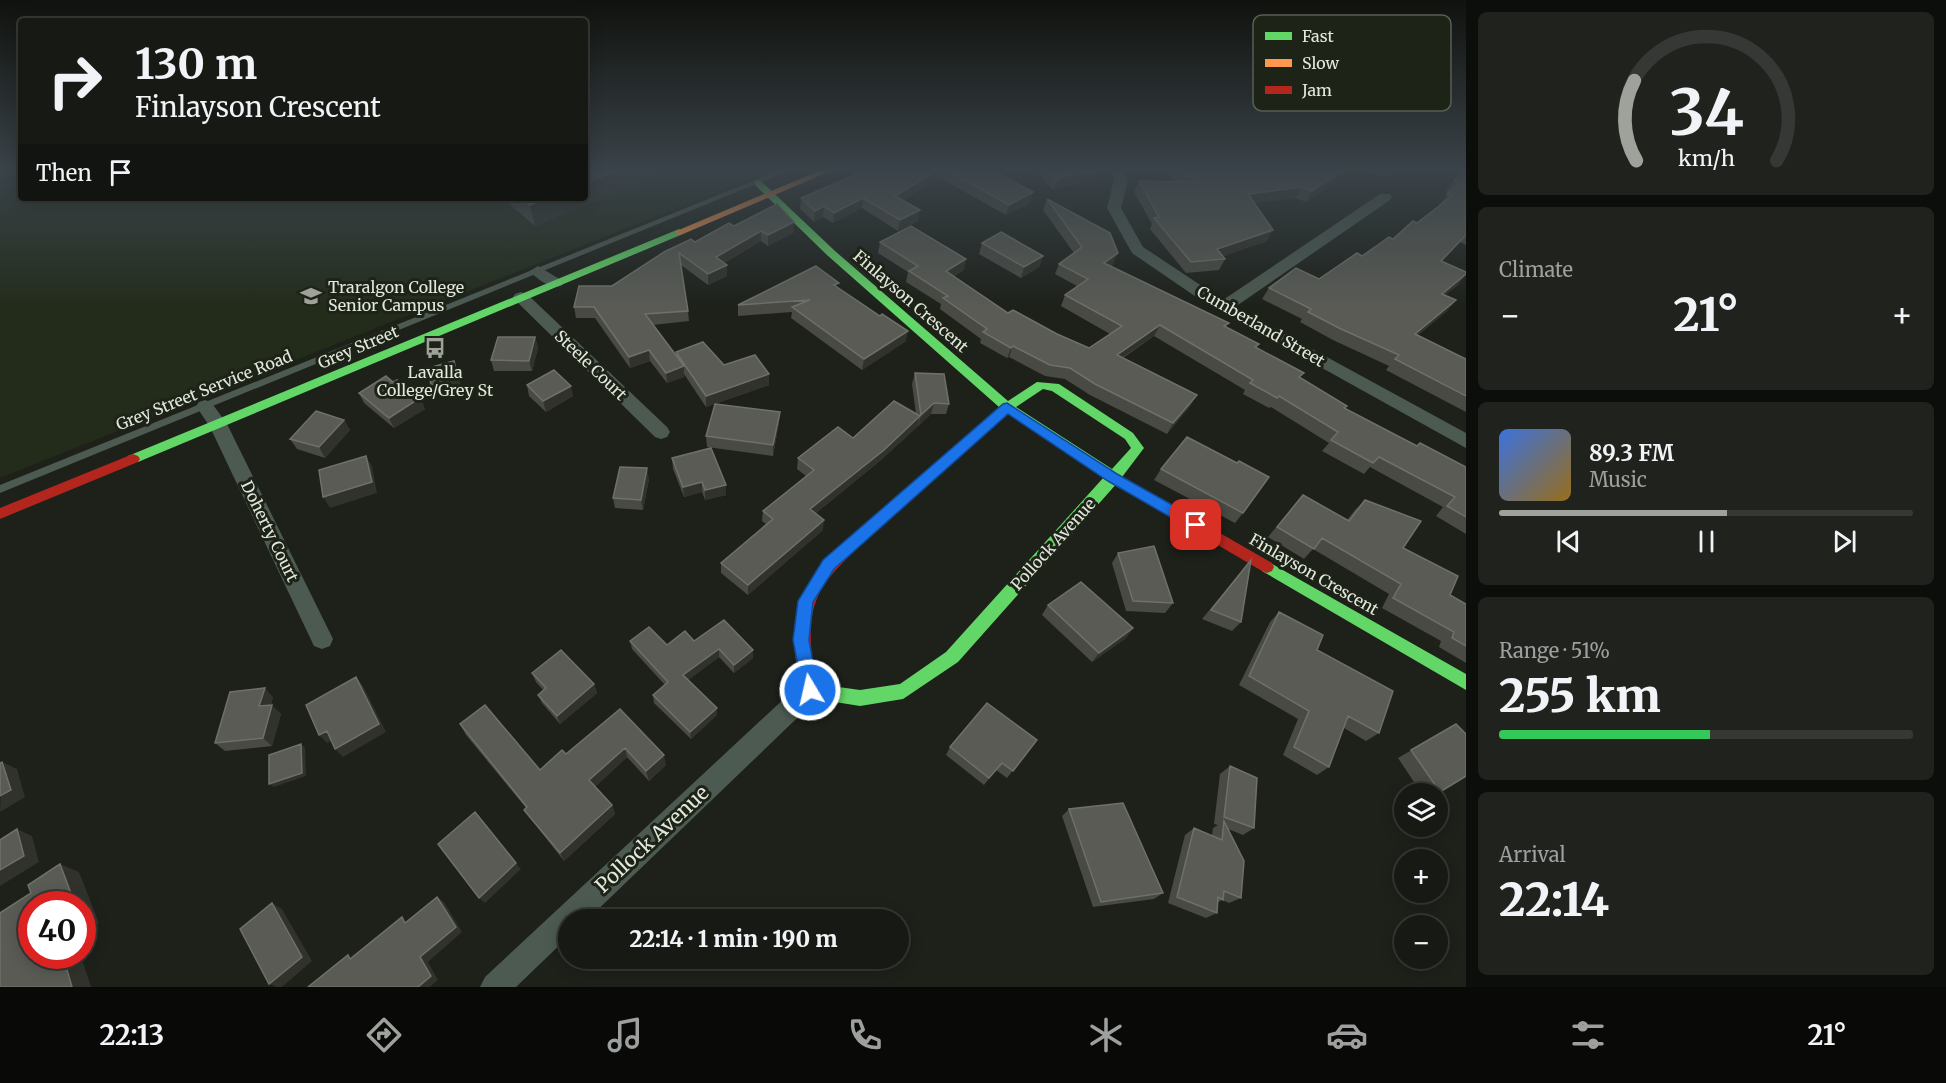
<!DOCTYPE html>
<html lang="en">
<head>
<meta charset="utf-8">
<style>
	:root { --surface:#161914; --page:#1f221d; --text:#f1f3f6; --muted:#9ea0a0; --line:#353834; --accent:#9ea29a }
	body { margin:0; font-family:Merriweather,serif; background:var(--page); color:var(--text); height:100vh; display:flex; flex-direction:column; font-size:22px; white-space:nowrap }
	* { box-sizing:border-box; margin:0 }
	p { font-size:20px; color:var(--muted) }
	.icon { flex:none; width:33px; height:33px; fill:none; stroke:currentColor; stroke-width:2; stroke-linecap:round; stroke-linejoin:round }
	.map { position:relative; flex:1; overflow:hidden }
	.panel { display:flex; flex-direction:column; gap:12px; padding:12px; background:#0c0e0b; width:480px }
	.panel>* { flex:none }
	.hud { position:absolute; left:18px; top:18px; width:570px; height:183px; border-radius:6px; box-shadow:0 3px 15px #0003,0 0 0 2px var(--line); background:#161914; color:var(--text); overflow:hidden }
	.fabs { position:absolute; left:1394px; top:783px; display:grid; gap:12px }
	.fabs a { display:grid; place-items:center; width:54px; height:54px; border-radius:50%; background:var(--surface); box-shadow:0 3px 15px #0003,0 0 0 2px var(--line); font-size:30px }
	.speed { position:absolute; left:18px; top:891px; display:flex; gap:12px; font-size:30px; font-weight:700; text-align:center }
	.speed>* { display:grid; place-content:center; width:78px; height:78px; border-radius:50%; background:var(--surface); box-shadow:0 3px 15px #0003,0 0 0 2px var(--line); line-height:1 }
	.speed .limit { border:9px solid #d22; background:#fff; color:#111 }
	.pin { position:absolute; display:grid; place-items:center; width:51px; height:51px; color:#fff; margin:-26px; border-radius:12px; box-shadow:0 3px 9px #0006 }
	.me { position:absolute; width:66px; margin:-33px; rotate:351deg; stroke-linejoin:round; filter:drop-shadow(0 0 4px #0008) }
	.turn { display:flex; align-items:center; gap:21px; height:126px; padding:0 18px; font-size:27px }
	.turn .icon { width:78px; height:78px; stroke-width:2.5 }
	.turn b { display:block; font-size:42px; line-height:51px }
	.then { display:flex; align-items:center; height:57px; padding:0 18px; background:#0003; gap:12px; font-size:22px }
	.big { font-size:45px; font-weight:800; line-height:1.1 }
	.panel .card { flex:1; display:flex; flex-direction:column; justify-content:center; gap:9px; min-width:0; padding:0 21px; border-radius:9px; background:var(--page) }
	.panel .dial { align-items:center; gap:0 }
	.dial svg { height:156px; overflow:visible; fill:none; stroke:var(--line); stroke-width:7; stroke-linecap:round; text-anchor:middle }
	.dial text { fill:var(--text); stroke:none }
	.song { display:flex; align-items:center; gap:18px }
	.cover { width:72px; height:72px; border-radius:9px; background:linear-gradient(135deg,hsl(220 70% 55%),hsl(40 70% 35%)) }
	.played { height:6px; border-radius:3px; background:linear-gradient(90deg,var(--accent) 55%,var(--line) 55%) }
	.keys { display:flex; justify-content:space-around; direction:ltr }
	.heat { display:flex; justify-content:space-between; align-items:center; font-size:33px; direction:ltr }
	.charge { height:9px; border-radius:4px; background:linear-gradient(90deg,#34c759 51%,var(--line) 0) }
	.trip { position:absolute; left:558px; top:909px; width:351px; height:60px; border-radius:30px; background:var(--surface); box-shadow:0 3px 15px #0003,0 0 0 2px var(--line); font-weight:800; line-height:60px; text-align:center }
	.menu { display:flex; height:96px; justify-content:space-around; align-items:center; background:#090a08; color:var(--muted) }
	.menu .icon { width:42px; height:42px }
	.menu .current { color:var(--accent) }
	.menu b { font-size:27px; color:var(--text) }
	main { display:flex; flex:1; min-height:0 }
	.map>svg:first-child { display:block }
</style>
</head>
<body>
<main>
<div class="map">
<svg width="1466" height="987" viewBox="0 0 1466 987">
	<rect width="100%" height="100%" fill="#1d211a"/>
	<path fill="#232c1b" d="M0,170H21V198H585V170H772L0,478Z"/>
	<path fill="#412b0c" d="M197,198H301C266,207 232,206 197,198Z"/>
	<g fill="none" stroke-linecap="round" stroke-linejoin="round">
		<path fill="#4c5a52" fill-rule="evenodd" d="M780,170H790L0,493V485Z"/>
		<path fill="#4c5a52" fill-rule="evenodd" d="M1110,170H1122L1128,180L1121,208L1143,247L1223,300L1380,194H1390L1392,197L1390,200L1235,307L1466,433V448L1205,303L1132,253L1107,208L1114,180Z
			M538,266L561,280L564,283L561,286C550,289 537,279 530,271Z
			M521,292L527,294L667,427L670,432L667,437L661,439L655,437L515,300L513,297L515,294Z
			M205,400L211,402L227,424L333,639L330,646L322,649L314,646L210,427L196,406L199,402Z
			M810,679L818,682L822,690L818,698L587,920H568V937L516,987H480L485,977L802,682Z"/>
		<path fill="#63d668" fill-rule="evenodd" d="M755,181H761L835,251L1008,401L1037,382L1059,384L1133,433L1144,448L1119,481L958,662L903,699L860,706L810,698L804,695C800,686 795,669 799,660L805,658L811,660L817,684L860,690L900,684L946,652L1104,477L1008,413L870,537H860L858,533L860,529L999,407L827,255L755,185ZM1043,389L1052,391L1125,439L1131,448L1112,469L1016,407Z
			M679,229L684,232L683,234L138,462H128L126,459L128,456Z
			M1267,561L1466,674V690L1262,571L1260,567L1262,563Z"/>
		<path fill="#ff974d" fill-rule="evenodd" d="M821,170H833L683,234L679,235L674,232Z"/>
		<path fill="#b3261e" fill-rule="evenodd" d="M133,454L138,456L140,459L138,462L0,519V508Z
			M1114,472L1272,563L1274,567L1272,571L1267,573L1262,571L1109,481L1107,477L1109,473Z
			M865,527L870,529L872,533L870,537C822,581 804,597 813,665L811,670L805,672L799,670C794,659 794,645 795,633C796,587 828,558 860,529Z"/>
	</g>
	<path fill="#494a43" d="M867,170H992L1030,203L1006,215L940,178L903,200L918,221L898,231L862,208L833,223L823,217L814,222L800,209L801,198Z
		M1034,170H1096L1093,181L1060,187L1053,190Z
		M1160,170H1234L1237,172L1250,170H1353L1306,202L1296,198L1254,203L1267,241L1223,256L1225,259L1219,270L1186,273L1150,229L1152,224L1134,192L1139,181L1178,182Z
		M1355,170H1392L1388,177Z
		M1466,170V245L1460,242L1442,261L1459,284L1445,295L1456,300L1447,311L1418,335L1466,359V412L1386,370L1389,366L1333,340L1300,322L1302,319L1262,299L1269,288L1319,279L1393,239L1417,223L1440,205H1439L1450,192L1446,191L1454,180Z
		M662,173L535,226L502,198H585Z
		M1047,199L1113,264L1111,266L1259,344L1256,348L1300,378L1347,406L1345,409L1417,446L1466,467V534L1436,516L1443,507L1370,467L1364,474L1322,451L1329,443L1271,407L1269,408L1243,394L1245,390L1154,336L1123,358L1191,405L1167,434L1090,395L1065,379L1045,376L1009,357L1007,358L980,343L981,339L940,309L941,304L906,282L908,272L878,253L880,242L964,270L954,276L1008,313L1089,348L1110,334L1061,306L1065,295L1077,286L1055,274L1059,264L1074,253L1043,210Z
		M794,222V232L768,246L761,241L724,263L727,276L708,285L681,265L688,311L689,321L653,325L676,356V352L724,365L769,374V385L706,407L684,374V377L667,383L650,361L630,368L595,318H576L574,307L695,242Z
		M982,243L1043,256L1039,267L1021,278L979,254Z
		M838,288L906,341L862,370L791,318L792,312L738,316V305Z
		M535,337L538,348L532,371H494L491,360Z
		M915,373L949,404L946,414H931L918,426V425L917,427L881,460L816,513L823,530L748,595L721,573V563L766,524L762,521L763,511L806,476L797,469L798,458L916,414L912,384Z
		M393,382L420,398L425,409L394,428L364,403L359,393Z
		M527,385L573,396L546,412L529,396Z
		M780,412L779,422L773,456L707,447L706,436Z
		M344,420L350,430L325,458L297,449L290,439Z
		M672,458L726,495L705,500L702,492L684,497L673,469Z
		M1161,469L1243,513L1235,523L1154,480Z
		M649,479L643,510L615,508L613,498Z
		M1303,495L1347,520L1355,510L1365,500L1403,548L1450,595L1466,604V663L1439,647L1441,641L1382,608L1389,594L1313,549L1304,559L1268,537Z
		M1118,553L1173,603L1165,613L1126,611L1112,563Z
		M1251,560L1241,622L1232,631L1202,619Z
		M1048,605L1133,628L1126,638L1092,662L1042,615Z
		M1279,612L1317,650L1379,733L1366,741L1344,728L1329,767L1317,775L1283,755L1298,719L1239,685L1270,622Z
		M630,641L667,645L694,641L753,658L734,673L719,657L688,680L717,708V715L691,739L654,703L653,695L665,685L632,649Z
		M532,673L594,684L597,693L560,724L542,703L538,695L543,690L536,682Z
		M273,697L271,705L281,714L272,746L225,751L215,743Z
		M620,709L666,765L649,781L627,757L595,787L612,805L615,814L564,861L530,818L524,810L526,808L466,735L460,724L540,770L566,754Z
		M1456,724L1466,776L1437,794H1422L1398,758Z
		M1037,740L1007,778L996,770L984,785L946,755L950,747Z
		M1230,766L1254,828L1243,835L1228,829L1241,898L1229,903L1222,900L1217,903V913L1206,918L1168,903L1185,835L1194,828L1212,836L1213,828L1218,825L1214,824L1220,774Z
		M1069,809L1163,893L1154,899L1093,907L1062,816Z"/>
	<path fill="#30322b" d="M619,170H662V173L535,226L530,205L548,198H585V183Z
		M938,170H941L940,178L893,206L895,196Z
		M1344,170H1353L1306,202L1312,191Z
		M1097,171L1093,181L1060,187L1053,190L1057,180L1064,176Z
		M1302,187L1296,198L1242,205L1248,194Z
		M1033,192L1030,203L1006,215L1009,205Z
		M863,198L862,208L833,223L834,213Z
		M824,206L823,217L814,222L815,211Z
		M920,210L918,221L898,231L900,220Z
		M794,222V232L768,246V235Z
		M1273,230L1267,241L1211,260L1217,249Z
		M761,231V241L716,267V257Z
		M1118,253L1113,264L1100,274L1104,263Z
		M1043,256L1039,267L1021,278L1024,267Z
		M966,259L964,270L944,281L946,271Z
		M727,265V276L708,285V274Z
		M1466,274L1459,284L1433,304L1442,294Z
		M1456,300L1447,311L1406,344L1415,334Z
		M1160,325L1154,336L1111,365L1117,355Z
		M908,331L906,341L862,370L864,359Z
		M535,337L538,348L532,371L529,361Z
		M1013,346L1009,357L1007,358L1011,348Z
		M649,350L650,361L630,368L629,357Z
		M454,361L462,389L436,396L431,385Z
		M684,366V377L667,383L666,373Z
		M769,374V385L706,407V396Z
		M571,386L573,396L546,412L543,401Z
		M1197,395L1191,405L1167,434L1173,423Z
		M420,398L425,409L394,428L389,418Z
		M934,403L931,414L918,426L921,415Z
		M780,412L779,422L773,456V445Z
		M920,416L917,427L881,460L809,519L810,509Z
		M344,420L350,430L325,458L319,447Z
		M366,456L372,466L377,493L330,508L323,497Z
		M647,468L649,479L643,510L641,500Z
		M702,482V492L684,497L683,487Z
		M726,485V495L705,500V490Z
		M824,520L823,530L748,595V585Z
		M1133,628L1126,638L1092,662L1099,653Z
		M719,649V657L684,683L683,675Z
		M753,650V658L734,673V665Z
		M356,677L363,686L386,732L343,757L335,749Z
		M594,684L597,693L560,724L557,716Z
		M265,688L273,697L268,715L259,706Z
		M272,705L281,714L272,746L263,738Z
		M717,708V715L691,739L690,732Z
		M327,731L335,739L327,743L319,735Z
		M301,744L305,748L306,776L274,787L269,784Z
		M625,748L627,757L593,789L589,780Z
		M664,755L666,765L649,781L646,771Z
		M2,762L17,769L25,797L0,812Z
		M612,805L615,814L564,861L560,853Z
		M17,829L32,836L39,862L0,886V870Z
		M516,863L521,869L485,903L479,898Z
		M60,864L79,872L99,923L82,935V904H75Z
		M437,897L444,902L462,932L428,962L438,980L430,987H418L420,957Z
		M272,903L282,909L312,961L282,987H277L269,984Z
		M63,956H81L91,987H72Z"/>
	<path fill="#595b54" stroke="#6f7169" stroke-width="1.5" d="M585,170H619L585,183Z
		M867,170H938L895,196L920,210L900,220L863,198L834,213L824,206L815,211L801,198Z
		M946,170H992L1033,192L1009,205Z
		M1047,170H1096L1097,171L1064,176L1057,180Z
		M1181,170H1234L1237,172L1250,170H1344L1312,191L1302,187L1248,194L1273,230L1217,249L1225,259L1191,262L1154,218L1159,217L1139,181L1199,182Z
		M1464,170H1466V235L1441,261L1466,272V274L1442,294L1456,300L1415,334L1466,359V396L1395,359L1399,355L1341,329L1308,312L1311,309L1269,288L1296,268L1319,279L1357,253L1362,256L1389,237L1393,239L1413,221L1417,223L1452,196L1447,194L1460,182L1454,180Z
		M522,198H548L530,205Z
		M1047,199L1110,233L1118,253L1104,263L1229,323L1224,326L1259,344L1255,347L1304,373L1299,377L1347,406L1344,408L1417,446L1420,443L1466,467V517L1447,506L1455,497L1379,457L1373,463L1331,440L1338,432L1279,396L1277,398L1250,383L1253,380L1160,325L1117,355L1197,395L1173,423L1095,384L1070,368L1050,365L1013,346L1011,348L983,332L987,329L943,298L948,296L909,271L918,266L880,242L911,226L966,259L946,271L1008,313L1013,310L1057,334L1089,348L1122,326L1065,295L1088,279L1059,264L1082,247Z
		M777,204L794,222L768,235L761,231L716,257L727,265L708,274L679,253L688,311L645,314L684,366L666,373L649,350L629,357L594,307H574L579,286H612L664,252L691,239L695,242L729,223L734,226Z
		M1001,232L1043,256L1024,267L982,243Z
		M816,266L839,283L834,285L880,316L882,314L908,331L864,359L792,307L810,300L738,305Z
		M498,337H535L529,361L491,360Z
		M703,342L724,365L755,355L769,374L706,396L676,352Z
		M454,361L458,378L431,385L428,368Z
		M554,370L571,386L543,401L527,385Z
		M915,373L944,374L949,404L934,403L921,415Z
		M386,376L393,382L397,380L420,398L389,418L359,393Z
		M894,401L920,416L884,450L810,509L824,520L748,585L721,563L773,519L763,511L814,470L798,458L838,427L853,438Z
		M715,404L780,412L773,445L706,436Z
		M316,411L344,420L319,447L290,439Z
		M1187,437L1237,463L1239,461L1269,477L1243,513L1161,469Z
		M711,448L726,485L705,490L702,482L683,487L672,458Z
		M366,456L372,482L323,497L319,470Z
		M620,467L647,468L641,500L613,498Z
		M1303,495L1349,521L1365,500L1421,521L1403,548L1458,576L1450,595L1466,604V646L1452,638L1454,632L1393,598L1401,584L1322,538L1314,549L1277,527Z
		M1154,546L1173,603L1133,601L1118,553Z
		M1251,560L1241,622L1211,610Z
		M1081,582L1133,628L1099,653L1048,605Z
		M1279,612L1323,635L1317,650L1393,691L1379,733L1348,716L1329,767L1294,747L1309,711L1249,676Z
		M724,620L753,650L734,665L719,649L683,675L717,708L690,732L653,695L668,682L630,641L649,627L667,645L685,631L694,641Z
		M561,650L594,684L557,716L538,695L546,688L532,673Z
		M356,677L379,724L335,749L327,731L319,735L306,705Z
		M265,688L259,706L272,705L263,738L215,743L230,692Z
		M987,703L1037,740L1013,771L1002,763L989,778L950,747Z
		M485,705L540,770L562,750L566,754L620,709L664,755L646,771L625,748L589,780L612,805L560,853L524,810L527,807L460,724Z
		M1456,724L1466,734V776L1440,792L1411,750Z
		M301,744L302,773L269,784V755Z
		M2,762L11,790L0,796V763Z
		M1230,766L1257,778L1254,828L1224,817Z
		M1123,803L1163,893L1101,902L1069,809Z
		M475,812L516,863L479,898L438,844Z
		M1224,821L1244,861L1241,898L1224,891L1223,900L1218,897L1217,913L1177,897L1194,828L1222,840Z
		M17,829L24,856L0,870V840Z
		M60,864L75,904H32V956H63L72,987H0V913L31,893L28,885Z
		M437,897L456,927L420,957L431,976L418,987H308L348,955L350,959L402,917L405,923Z
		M272,903L302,957L269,984L240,929Z"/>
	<linearGradient id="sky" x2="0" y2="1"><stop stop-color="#10120e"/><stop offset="0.55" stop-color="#3a4349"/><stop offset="1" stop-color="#3a4349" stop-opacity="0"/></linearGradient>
	<rect width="1466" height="308" fill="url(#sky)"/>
	<path fill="#1a73e8" stroke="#114b97" stroke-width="1.5" d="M1007,403L1117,474L1201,521L1203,525L1201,529H1191L1108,481L1008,414L834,569L813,602L809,640L818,690L815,696L810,698L804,696L793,640L798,601L823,560L1003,404Z"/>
	<defs>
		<symbol id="school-bare" viewBox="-9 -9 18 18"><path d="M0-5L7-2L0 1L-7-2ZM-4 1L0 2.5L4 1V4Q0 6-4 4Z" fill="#9ea29a" stroke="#1d2417" stroke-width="2.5" paint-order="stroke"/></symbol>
		<symbol id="bus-bare" viewBox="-9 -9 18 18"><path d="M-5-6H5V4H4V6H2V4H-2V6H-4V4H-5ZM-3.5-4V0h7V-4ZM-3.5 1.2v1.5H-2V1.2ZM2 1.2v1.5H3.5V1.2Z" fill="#9ea29a" stroke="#1d2417" stroke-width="2.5" paint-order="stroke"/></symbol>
	</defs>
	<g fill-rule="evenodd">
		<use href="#school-bare" x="296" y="281" width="30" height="30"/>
		<use href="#bus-bare" x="420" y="333" width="30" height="30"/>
	</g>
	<g text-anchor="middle" stroke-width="6" stroke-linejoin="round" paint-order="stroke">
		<g font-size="16" fill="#e3e8df" stroke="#1d2417" text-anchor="start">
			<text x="328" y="293">Traralgon College<tspan x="328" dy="18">Senior Campus</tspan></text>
			<text x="435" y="378" text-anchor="middle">Lavalla<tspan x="435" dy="18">College/Grey St</tspan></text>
		</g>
		<g font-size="16" fill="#e3e8df" stroke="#1d2417">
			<text transform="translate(911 301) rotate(41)" y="6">Finlayson Crescent</text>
			<text transform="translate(1261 326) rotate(30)" y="6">Cumberland Street</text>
			<text transform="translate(358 347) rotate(-23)" y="6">Grey Street</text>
			<text transform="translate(591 365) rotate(44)" y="6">Steele Court</text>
			<text transform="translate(204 390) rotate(-22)" y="6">Grey Street Service Road</text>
			<text transform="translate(270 531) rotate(64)" y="6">Doherty Court</text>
			<text transform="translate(1053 544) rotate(-48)" y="6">Pollock Avenue</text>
			<text transform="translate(1314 574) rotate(30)" y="6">Finlayson Crescent</text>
		</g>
		<g font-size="20" fill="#e3e8df" stroke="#1d2417">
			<text transform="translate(652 839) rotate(-43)" y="7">Pollock Avenue</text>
		</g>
	</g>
	<rect x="1253" y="15" width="198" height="96" rx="9" fill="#1d2417" stroke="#585f53" stroke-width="1.5"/>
	<rect x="1265" y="32" width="27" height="8" fill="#63d668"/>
	<rect x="1265" y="59" width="27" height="8" fill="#ff974d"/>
	<rect x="1265" y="86" width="27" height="8" fill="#b3261e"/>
	<g font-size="16" fill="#e3e8df">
		<text x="1302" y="42">Fast</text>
		<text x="1302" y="69">Slow</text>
		<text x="1302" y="96">Jam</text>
	</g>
</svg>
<div class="fabs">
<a><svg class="icon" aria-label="layers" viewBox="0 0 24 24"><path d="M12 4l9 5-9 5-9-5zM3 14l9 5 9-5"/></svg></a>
<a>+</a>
<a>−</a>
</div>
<div class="speed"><div class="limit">40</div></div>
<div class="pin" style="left:1196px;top:525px;background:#d93025"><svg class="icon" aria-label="arrive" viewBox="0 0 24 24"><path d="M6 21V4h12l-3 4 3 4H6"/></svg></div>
<svg class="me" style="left:810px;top:690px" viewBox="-20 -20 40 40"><circle r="17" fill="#1a73e8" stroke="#fff" stroke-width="3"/><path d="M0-11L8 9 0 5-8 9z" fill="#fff"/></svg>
<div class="trip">22:14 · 1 min · 190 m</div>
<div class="hud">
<div class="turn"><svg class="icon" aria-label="right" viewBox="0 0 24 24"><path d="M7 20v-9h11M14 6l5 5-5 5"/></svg><div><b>130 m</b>Finlayson Crescent</div></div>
<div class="then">Then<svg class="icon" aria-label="arrive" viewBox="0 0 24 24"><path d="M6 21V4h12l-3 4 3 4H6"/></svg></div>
</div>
</div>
<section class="panel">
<div class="card dial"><svg viewBox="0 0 100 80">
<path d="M14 69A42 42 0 1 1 86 69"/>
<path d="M14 69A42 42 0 0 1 13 28" stroke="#9ea29a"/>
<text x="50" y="56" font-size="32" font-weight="700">34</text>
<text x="50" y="72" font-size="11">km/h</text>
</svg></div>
<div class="card"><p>Climate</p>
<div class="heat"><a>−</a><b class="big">21°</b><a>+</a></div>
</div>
<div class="card">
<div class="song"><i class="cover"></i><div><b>89.3 FM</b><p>Music</p></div></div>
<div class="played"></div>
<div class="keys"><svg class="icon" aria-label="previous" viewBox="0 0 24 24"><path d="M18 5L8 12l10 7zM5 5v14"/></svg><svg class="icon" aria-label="pause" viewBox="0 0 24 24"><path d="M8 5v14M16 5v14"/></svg><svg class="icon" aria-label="next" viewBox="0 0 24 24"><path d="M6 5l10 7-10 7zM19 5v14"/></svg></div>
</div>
<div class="card"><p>Range · 51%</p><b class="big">255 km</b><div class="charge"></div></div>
<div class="card"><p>Arrival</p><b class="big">22:14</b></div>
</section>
</main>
<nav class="menu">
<b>22:13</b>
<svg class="icon current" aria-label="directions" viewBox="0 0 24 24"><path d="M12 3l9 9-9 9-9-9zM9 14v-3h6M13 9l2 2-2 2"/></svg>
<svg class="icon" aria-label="music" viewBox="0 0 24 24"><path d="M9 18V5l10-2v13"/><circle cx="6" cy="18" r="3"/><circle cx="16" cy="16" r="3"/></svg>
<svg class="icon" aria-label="phone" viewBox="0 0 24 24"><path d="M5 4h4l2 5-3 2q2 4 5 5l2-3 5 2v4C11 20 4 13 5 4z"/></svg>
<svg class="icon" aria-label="climate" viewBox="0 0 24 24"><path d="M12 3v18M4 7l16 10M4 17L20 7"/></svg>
<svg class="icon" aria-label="car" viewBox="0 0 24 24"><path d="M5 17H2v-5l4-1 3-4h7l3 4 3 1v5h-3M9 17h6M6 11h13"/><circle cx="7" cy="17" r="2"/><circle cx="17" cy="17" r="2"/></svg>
<svg class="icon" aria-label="filters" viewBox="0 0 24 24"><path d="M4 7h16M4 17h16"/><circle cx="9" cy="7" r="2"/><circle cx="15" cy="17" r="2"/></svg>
<b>21°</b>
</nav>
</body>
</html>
